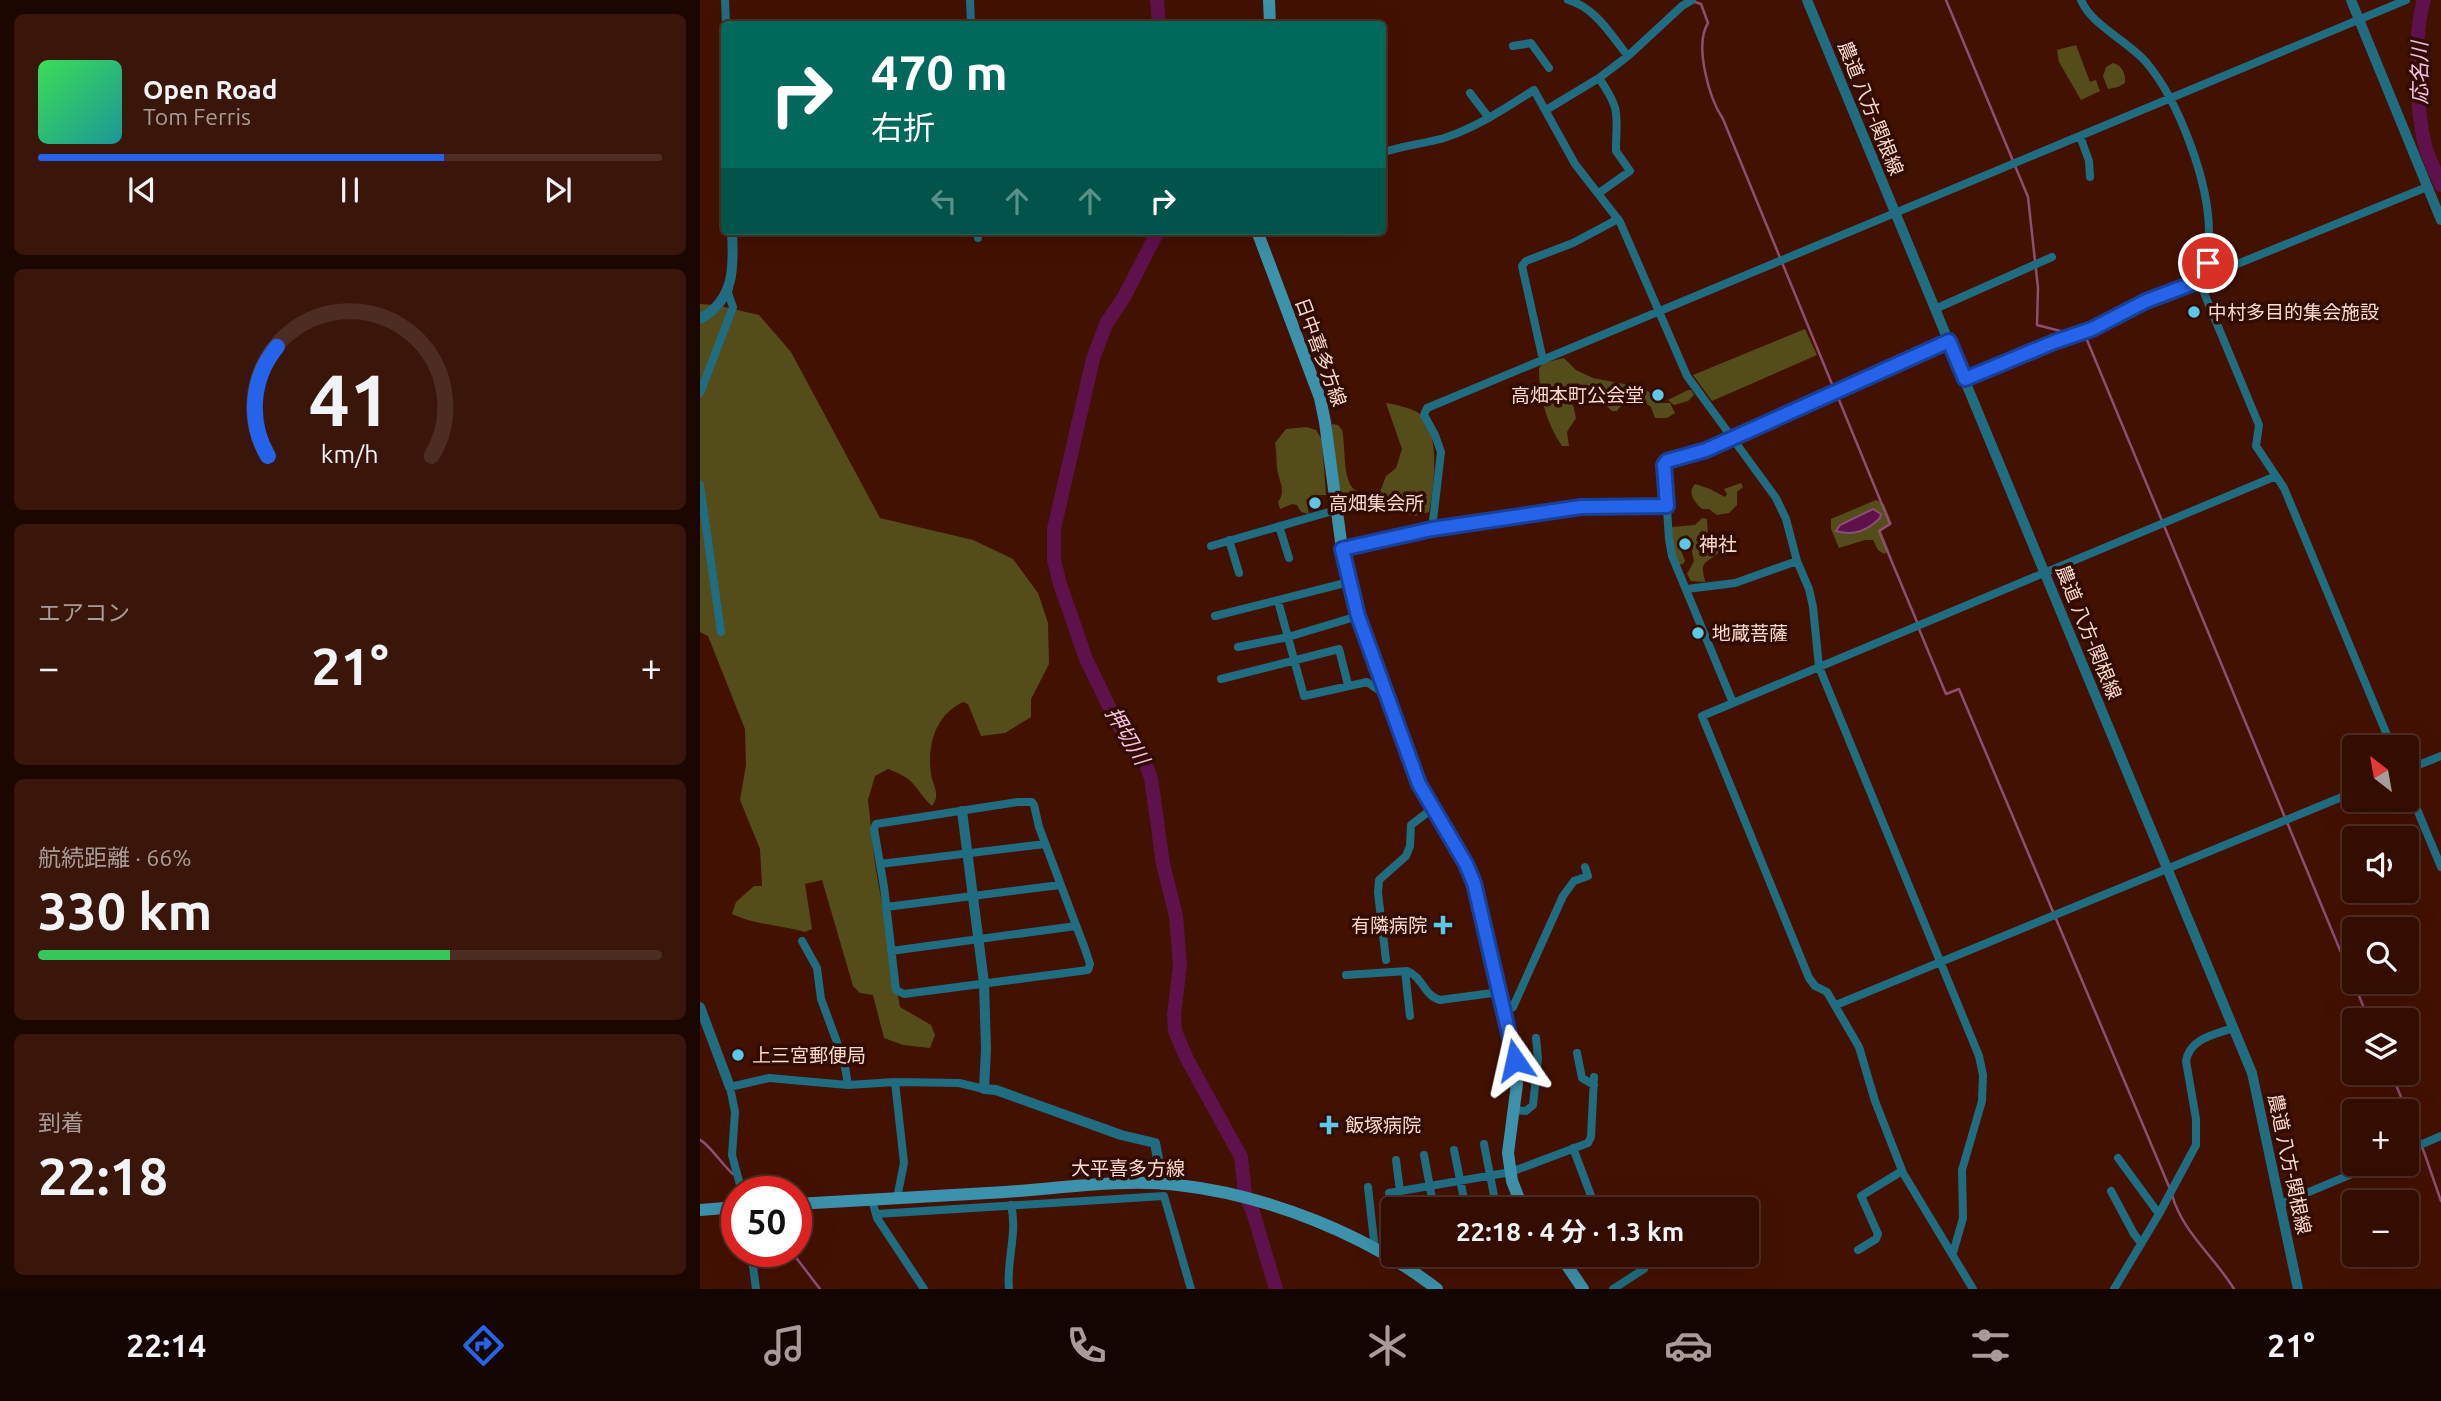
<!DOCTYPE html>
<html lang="ja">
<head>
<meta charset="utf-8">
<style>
	:root { --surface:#320d00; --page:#3a160a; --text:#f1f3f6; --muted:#a89c99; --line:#4d2d22; --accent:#2563eb }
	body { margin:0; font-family:Ubuntu,"Noto Sans JP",sans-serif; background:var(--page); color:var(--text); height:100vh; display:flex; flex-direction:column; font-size:26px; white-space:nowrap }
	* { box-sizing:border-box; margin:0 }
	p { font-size:23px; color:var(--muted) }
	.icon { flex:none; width:38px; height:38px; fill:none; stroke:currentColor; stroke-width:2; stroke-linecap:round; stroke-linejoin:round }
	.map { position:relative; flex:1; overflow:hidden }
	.side { display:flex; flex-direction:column; gap:14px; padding:14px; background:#1c0700; width:700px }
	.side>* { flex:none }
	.guide { position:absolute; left:21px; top:21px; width:665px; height:214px; border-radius:7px; box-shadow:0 7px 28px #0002,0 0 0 2px var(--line); background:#00695c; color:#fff; overflow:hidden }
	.needle { width:46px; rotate:329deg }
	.controls { position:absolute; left:1642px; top:735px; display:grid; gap:14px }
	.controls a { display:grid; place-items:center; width:77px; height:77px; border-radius:7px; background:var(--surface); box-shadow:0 7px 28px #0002,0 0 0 2px var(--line); font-size:35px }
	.speed { position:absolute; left:21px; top:1176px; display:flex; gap:14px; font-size:35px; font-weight:700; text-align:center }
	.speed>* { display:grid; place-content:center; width:91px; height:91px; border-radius:50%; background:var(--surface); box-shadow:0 7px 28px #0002,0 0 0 2px var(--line); line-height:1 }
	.speed .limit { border:10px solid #d22; background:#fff; color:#111 }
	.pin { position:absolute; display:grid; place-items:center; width:60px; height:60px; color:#fff; margin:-30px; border:4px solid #fff; border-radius:50%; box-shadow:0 2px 7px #0007 }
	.me { position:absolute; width:77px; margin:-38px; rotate:349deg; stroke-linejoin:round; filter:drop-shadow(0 0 5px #0008) }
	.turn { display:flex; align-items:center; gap:24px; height:147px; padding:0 35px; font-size:32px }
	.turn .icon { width:91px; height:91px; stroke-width:2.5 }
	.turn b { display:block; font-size:49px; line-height:60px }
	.lanes { display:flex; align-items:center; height:66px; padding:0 35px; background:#0003; justify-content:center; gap:35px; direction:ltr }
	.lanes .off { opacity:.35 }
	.big { font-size:52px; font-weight:700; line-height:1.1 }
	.side .card { flex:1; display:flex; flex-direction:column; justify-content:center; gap:10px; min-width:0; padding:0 24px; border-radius:10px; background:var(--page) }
	.side .dial { align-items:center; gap:0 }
	.dial svg { height:182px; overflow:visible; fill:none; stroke:var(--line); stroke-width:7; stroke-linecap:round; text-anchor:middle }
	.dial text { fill:var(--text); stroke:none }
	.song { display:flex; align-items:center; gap:21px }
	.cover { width:84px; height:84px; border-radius:10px; background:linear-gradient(135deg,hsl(130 70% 55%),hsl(180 70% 35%)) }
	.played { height:7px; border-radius:4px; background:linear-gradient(90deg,var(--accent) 65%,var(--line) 65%) }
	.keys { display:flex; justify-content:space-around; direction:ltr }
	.heat { display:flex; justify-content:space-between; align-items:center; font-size:38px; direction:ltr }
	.charge { height:10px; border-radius:5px; background:linear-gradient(90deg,#34c759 66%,var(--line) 0) }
	.trip { position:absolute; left:681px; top:1197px; width:378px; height:70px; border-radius:7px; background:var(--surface); box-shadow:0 7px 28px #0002,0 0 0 2px var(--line); font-weight:700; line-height:70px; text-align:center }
	.tabs { display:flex; height:112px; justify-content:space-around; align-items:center; background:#140500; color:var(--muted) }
	.tabs .icon { width:49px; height:49px }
	.tabs .on { color:var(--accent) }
	.tabs b { font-size:32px; color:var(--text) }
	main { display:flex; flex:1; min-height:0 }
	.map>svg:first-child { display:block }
</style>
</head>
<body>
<main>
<section class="side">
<div class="card">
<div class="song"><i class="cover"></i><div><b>Open Road</b><p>Tom Ferris</p></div></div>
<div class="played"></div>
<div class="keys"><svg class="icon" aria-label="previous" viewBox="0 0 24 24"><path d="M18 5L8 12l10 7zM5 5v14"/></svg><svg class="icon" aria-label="pause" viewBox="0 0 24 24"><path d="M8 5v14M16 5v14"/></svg><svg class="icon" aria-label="next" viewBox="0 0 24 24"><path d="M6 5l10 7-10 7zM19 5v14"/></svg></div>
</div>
<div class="card dial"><svg viewBox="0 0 100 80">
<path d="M14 69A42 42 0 1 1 86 69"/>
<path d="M14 69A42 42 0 0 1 18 21" stroke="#2563eb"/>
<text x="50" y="56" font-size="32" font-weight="700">41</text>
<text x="50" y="72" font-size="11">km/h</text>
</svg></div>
<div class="card"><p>エアコン</p>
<div class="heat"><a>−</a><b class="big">21°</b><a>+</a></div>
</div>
<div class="card"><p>航続距離 · 66%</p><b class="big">330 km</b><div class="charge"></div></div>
<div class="card"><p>到着</p><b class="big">22:18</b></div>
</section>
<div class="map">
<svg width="1741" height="1289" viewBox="0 0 1741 1289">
	<rect width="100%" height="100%" fill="#431100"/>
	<path fill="#554d19" d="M1376,45L1390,82L1396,80L1400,91L1381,100L1359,62L1357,50Z
		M1413,63C1422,65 1426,74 1425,83L1418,87L1408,89L1403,76L1406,67Z
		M0,304L16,305L59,315L91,352L180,518L273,540L313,559L338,593L348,623L349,664L331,699V717L305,733L281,736L268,704L263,702C235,715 227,746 231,774C233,786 241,795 232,806C213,788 218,780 188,769L175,776L168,800L175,864L200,1007L231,1025L235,1035L230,1048L203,1045L184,1038L173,995L160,993L153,986L122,880L105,884L112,929L105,932C81,925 55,925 32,914L36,902L54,886H62L60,849L40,800L46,765L45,729L8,636L0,632Z
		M1105,329L1117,355L1012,401L993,375Z
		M864,358L876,370L893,378L939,387L949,392L955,403H970L975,413L967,418H955L951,407L946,403L920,407L917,411H912L886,387L873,385L870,392L876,418L867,432L869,446H862C846,422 839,396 839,368L843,363Z
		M988,390H991L994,395L988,401L974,405L968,400Z
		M686,403C694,404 710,408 717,412C742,428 734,487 729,512L715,516L677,506L644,509L638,504L634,464L635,451L631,443L632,424L638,425L642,430C648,456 637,505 680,492L686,476L696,468L702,449Z
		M606,427L616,430L622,440L626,495H615L606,500L609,514L601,512L597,505L592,504L580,509L578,502C587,490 578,480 577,467C576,458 577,452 575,443L586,429Z
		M1041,483L1043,487L1037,492V505L1029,513L1017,515L1009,509H1002C994,501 987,493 995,484L1010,489L1025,497L1027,494L1024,489Z
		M1176,500L1184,504L1192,524L1181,531L1189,551L1184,554L1178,550L1173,540H1165L1139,548L1131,529V519Z
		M1002,518L1007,519L1008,542L1017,548L1019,552C1014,559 1001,561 1003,571C1003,575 1005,578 1005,582L991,581L987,574L994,561L992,552L994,543L987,535L981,537L979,545L985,561L983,564L978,565L974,558L971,527L995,525Z"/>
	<path fill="#5f114c" stroke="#8e4d73" stroke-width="2" d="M1173,509L1181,514L1180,518C1167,531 1154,536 1136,531L1140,525Z"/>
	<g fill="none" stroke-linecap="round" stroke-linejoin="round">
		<path stroke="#8e4d73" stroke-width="2.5" d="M1246,0L1328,197L1338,288L1337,325L1372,334
			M995,2L1001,4L1008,23C994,45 1009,98 1023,119L1134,389
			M1378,336L1387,340L1669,1020
			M1137,395L1190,524L1179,531L1217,622
			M1219,629L1246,694L1259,689L1470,1189
			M1691,1073L1724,1152L1741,1201
			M0,1140C9,1144 23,1166 33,1174
			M41,1181L56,1192
			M1472,1195C1483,1233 1514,1256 1534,1289
			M91,1251L120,1289"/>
		<path stroke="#5f114c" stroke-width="14" d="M457,0L459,24
			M1724,0C1713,35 1716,113 1726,149C1730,161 1736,173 1741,185
			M458,231L424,297L406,324L393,359L354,529V560L360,584L386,659L418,725L440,750L451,778L463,864L476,916L480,965L474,1015L475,1031L486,1057L541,1157L545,1194L553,1212L576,1289"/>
		<path stroke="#206d82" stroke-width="8" d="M25,0L26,24
			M270,0L271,24
			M868,0C896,8 910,34 928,56
			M1381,0C1392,26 1427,40 1446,62C1479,101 1510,184 1509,235C1509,244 1509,253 1508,262C1506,271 1502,278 1502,288L1559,425L1556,446L1584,488L1692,747
			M813,46L831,43L849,68
			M770,93L789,118
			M846,110L899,78L928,56L982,6L992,0
			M1380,136L1389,161L1390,177
			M682,153C703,145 726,144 747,137C779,126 805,108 834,90L875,164L920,222L987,376L1076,498L1086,519L1097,561L1109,589L1113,607L1119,667L1279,1056L1283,1075L1282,1101L1262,1170L1263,1218L1253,1253
			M899,193L930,171L916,151C916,113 922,112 899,78
			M278,231V238
			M1235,309L1352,257
			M843,360L822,266L826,261L873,243L918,219
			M1265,379L1354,342L1392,329L1446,301L1727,187
			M0,393L33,307L28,293L29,288
			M0,485L21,632
			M579,526L589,558
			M732,529L741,452L735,435L724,415L727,408L1706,0
			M529,540L539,573
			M511,546L636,510
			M642,549L732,529L881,507L967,506
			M987,589L1035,583L1097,561
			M578,601L604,696L667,682L677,689L684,688
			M515,616L649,582
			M538,647L588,637L658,616
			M521,679L639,649L648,685
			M1033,703L972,556L969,539L964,465L974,458L1006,450L1249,341
			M1706,770L1741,756
			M1706,783L1741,867
			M318,802H332L334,805L339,827L385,949L390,964L388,970L204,994L196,990L184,887L174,829L176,824Z
			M180,864L345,844
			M186,907L360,885
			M102,941L117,968L121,999L144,1061L148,1085
			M191,951L376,926
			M686,960L678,893L679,880L706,856L710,846L711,825L732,809
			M705,971L710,1016
			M646,975L707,971C723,977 724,996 740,1000L800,992
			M1136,1005L1654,792
			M805,1012L813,1007L863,896L874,881L888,876L885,867
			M877,1053L882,1078L894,1085
			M195,1082L204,1163L197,1198
			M814,1110L826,1111L833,1105L838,1059L836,1038
			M784,1144L796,1206
			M873,1148L896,1209
			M754,1150L766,1209
			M1706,1151L1741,1136
			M724,1155L734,1209
			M1418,1158L1459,1214
			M696,1160L700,1191
			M668,1187L675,1250
			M1411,1191L1434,1234L1441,1243
			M42,1192L32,1155L35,1112L30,1087L69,1078L148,1085L195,1082L259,1083L284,1089
			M689,1193L811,1172L888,1143L891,1137L894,1077
			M172,1200L177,1218L224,1289
			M1580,1204L1676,1164
			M778,1209L819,1202
			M176,1214L464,1196L491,1289
			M1158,1250L1176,1239L1178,1234L1161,1196L1202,1171
			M51,1251L56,1289
			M867,1265L882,1255
			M309,1289C306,1260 318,1234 311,1205
			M913,1289L944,1269
			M1273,1289L1203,1173L1175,1101L1159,1047L1127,992L1115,986L1109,978L1002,716L1576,476
			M1414,1289L1459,1214L1496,1145V1119L1486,1061C1490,1038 1514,1035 1533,1028"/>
		<path stroke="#206d82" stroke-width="10" d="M1107,0L1552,1073L1598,1289
			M1651,0L1741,220
			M0,319C35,300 34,266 32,231
			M262,811L284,983L286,1049L284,1089L296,1090L421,1135L455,1143L463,1185
			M0,1007L30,1087"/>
		<path stroke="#3c92ab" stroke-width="12" d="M569,0L570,24
			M557,231L620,398L625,422L642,549L658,616L719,784L766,864L778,896L814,1049L817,1084L808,1153L812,1181L823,1209
			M96,1204C171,1200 245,1196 319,1191C371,1187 426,1179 478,1185C567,1195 666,1234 737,1289
			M0,1210L37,1207
			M860,1255L883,1289"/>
	</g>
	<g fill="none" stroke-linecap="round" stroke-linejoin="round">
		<defs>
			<path id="route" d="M815,1060L774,883L766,864L719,784L658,616L642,549L732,529L881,507L967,506L964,465L967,461L1006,450L1249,341L1265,379L1354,342L1392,329L1446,301L1502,280L1508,263"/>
		</defs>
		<use href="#route" stroke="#184099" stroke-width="18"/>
		<use href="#route" stroke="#2563eb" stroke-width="12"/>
	</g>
	<g fill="#5cc7e7" stroke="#330c01" stroke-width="2.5">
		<circle cx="1494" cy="312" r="7"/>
		<circle cx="958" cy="395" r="7"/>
		<circle cx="615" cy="503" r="7"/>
		<circle cx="985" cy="544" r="7"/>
		<circle cx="998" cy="633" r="7"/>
		<path d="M739.5 914.5h7v7h7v7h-7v7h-7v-7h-7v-7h7z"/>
		<circle cx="38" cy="1055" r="7"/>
		<path d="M625.5 1114.5h7v7h7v7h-7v7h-7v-7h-7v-7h7z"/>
	</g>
	<g text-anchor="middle" stroke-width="7" stroke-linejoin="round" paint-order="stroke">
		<g font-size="19" fill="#fcdace" stroke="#330c01">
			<text transform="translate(1171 108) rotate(68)" y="7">農道 八方-関根線</text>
			<text transform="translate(621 352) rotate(70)" y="7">日中喜多方線</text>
			<text transform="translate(1389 632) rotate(68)" y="7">農道 八方-関根線</text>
			<text transform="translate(1590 1164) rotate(78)" y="7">農道 八方-関根線</text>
			<text x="428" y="1175">大平喜多方線</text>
		</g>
		<g font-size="19" fill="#fcdace" stroke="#330c01" text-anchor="start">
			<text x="1508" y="319">中村多目的集会施設</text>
			<text x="944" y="402" text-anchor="end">高畑本町公会堂</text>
			<text x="629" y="510">高畑集会所</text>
			<text x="999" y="551">神社</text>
			<text x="1012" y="640">地蔵菩薩</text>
			<text x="727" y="932" text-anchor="end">有隣病院</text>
			<text x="52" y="1062">上三宮郵便局</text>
			<text x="645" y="1132">飯塚病院</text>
		</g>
		<g font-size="21" font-style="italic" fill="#f6c0e3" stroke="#330c01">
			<text transform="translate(1720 73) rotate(-90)" y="7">応名川</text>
			<text transform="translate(427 736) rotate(59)" y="7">押切川</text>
		</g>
	</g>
</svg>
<div class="controls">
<a><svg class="needle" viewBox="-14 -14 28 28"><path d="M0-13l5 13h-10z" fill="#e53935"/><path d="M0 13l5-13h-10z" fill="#a89c99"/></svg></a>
<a><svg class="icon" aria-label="sound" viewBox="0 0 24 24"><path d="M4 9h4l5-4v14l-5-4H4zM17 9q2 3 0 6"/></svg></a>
<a><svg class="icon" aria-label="search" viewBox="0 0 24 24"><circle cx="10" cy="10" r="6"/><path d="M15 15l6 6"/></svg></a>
<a><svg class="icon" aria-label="layers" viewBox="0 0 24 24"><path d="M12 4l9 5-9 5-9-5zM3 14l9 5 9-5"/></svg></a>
<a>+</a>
<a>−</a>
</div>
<div class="speed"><div class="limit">50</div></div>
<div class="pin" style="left:1508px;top:263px;background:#d93025"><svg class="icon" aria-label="arrive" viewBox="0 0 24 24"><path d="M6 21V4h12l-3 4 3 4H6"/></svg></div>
<svg class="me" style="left:815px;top:1060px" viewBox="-20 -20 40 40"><path d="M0-17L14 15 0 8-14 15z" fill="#2563eb" stroke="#fff" stroke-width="4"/></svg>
<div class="trip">22:18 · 4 分 · 1.3 km</div>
<div class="guide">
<div class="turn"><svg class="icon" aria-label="right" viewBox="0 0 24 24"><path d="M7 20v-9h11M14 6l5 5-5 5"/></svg><div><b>470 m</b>右折</div></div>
<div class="lanes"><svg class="icon off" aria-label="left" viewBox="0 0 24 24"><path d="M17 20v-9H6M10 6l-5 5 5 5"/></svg><svg class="icon off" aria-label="ahead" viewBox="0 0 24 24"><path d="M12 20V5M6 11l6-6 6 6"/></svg><svg class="icon off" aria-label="ahead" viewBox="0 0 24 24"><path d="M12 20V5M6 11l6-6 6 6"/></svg><svg class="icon" aria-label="right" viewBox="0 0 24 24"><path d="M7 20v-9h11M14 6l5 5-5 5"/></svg></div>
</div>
</div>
</main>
<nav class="tabs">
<b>22:14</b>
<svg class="icon on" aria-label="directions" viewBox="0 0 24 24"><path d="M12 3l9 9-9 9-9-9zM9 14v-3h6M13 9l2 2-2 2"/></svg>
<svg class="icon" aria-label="music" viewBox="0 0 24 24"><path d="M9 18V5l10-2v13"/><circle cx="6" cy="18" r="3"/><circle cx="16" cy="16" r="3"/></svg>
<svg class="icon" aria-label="phone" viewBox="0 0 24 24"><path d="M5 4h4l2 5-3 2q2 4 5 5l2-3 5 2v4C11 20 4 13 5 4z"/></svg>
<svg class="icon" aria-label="climate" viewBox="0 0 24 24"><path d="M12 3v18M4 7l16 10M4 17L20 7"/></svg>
<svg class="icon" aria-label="car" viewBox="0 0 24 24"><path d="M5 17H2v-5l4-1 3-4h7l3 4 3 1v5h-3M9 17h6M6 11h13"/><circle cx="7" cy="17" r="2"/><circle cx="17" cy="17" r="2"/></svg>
<svg class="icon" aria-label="filters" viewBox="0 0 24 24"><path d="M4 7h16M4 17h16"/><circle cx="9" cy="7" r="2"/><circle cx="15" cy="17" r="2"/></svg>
<b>21°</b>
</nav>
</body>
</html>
